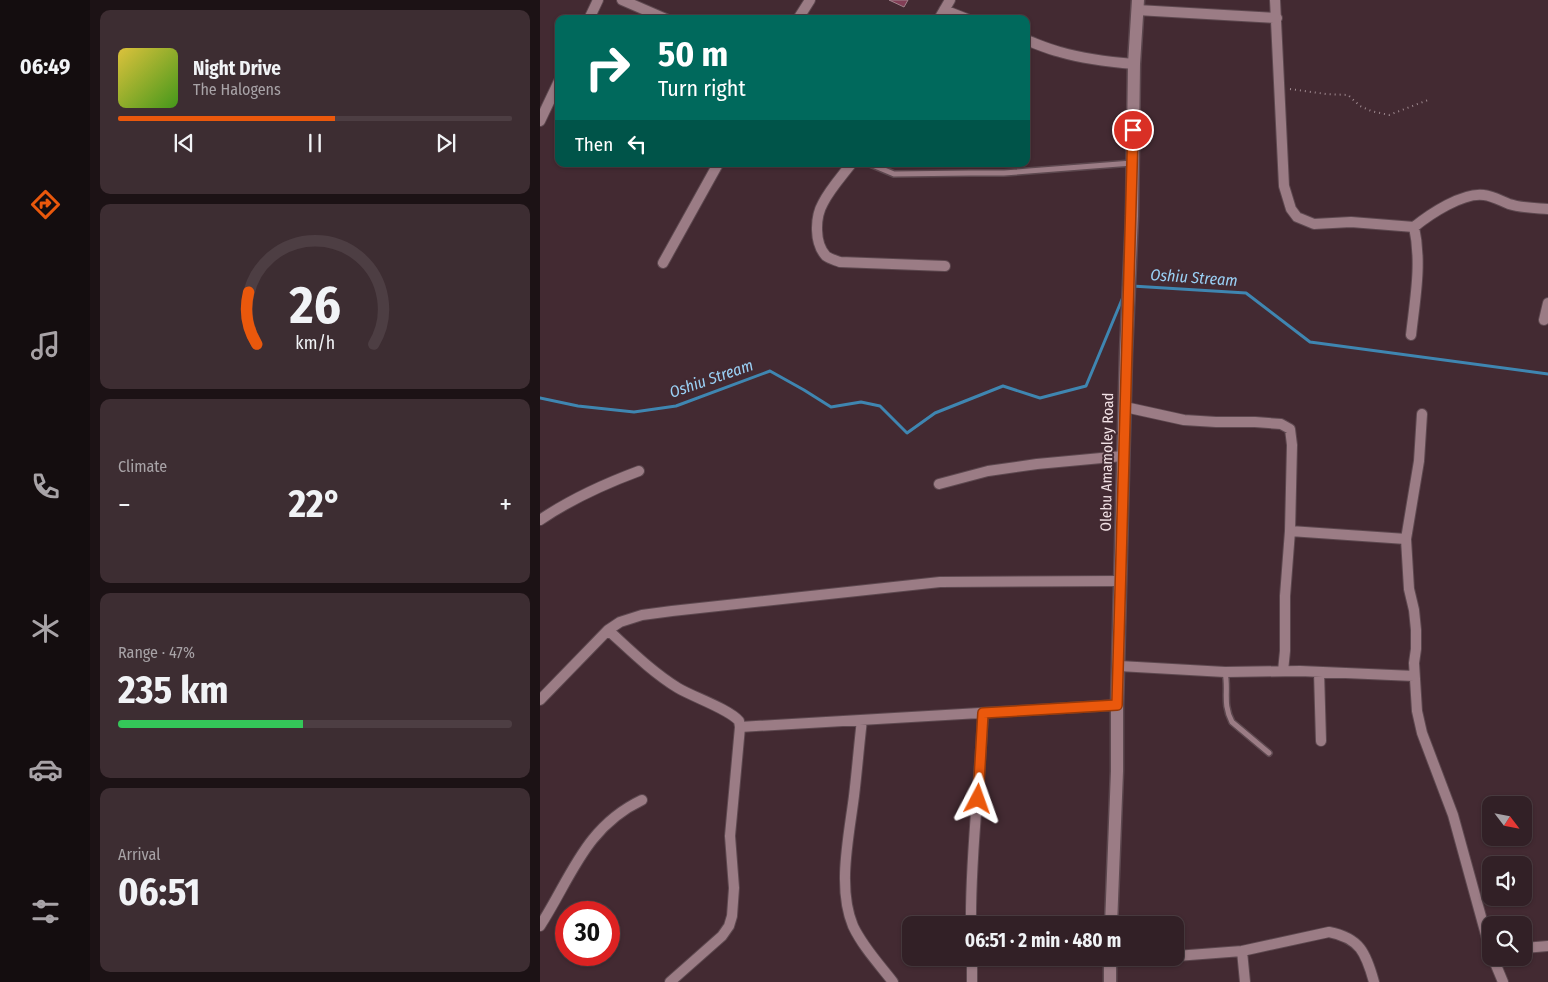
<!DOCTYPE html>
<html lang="en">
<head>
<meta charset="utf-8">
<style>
	:root { --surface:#322026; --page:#3d2d32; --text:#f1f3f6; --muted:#a8a3a7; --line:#4d3e43; --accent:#ea580c }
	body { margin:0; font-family:"Fira Sans Condensed",sans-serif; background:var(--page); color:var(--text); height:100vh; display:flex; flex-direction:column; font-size:19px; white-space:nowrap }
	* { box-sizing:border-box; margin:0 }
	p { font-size:16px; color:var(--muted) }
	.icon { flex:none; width:28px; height:28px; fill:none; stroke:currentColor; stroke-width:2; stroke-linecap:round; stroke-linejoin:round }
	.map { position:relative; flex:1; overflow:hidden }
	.panel { display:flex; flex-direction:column; gap:10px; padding:10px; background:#1c1215; width:450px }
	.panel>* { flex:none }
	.top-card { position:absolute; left:15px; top:15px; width:475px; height:152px; border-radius:10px; box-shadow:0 1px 4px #0004,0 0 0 1px var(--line); background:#00695c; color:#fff; overflow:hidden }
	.needle { width:32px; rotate:122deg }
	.tools { position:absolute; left:942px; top:796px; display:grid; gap:10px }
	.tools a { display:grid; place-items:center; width:50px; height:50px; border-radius:10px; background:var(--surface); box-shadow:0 1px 4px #0004,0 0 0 1px var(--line); font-size:25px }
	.speed { position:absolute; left:15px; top:901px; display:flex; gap:10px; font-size:25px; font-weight:700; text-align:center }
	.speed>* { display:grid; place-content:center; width:65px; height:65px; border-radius:50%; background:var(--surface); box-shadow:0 1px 4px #0004,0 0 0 1px var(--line); line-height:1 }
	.speed .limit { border:8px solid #d22; background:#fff; color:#111 }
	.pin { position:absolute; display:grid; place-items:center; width:42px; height:42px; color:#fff; margin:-21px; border:2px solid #fff; border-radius:50%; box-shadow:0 1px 5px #0007 }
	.me { position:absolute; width:55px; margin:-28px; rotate:4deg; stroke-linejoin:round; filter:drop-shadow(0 0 4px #0008) }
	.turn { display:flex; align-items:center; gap:18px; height:105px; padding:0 20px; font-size:22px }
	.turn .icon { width:65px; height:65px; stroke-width:2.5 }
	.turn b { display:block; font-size:35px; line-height:42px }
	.then { display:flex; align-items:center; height:48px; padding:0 20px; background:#0003; gap:10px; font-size:19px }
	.big { font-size:38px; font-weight:700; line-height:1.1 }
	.panel .card { flex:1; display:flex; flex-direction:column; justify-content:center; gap:8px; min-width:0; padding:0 18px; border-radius:10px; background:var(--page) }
	.panel .dial { align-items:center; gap:0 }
	.dial svg { height:130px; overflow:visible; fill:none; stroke:var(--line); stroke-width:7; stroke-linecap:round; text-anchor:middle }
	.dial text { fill:var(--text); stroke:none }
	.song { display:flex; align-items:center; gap:15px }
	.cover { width:60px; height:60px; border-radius:8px; background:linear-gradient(135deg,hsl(50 70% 55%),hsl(100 70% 35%)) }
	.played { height:5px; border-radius:2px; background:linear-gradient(90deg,var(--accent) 55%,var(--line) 55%) }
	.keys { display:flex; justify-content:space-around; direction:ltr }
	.heat { display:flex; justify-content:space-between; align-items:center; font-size:28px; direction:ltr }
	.charge { height:8px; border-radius:4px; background:linear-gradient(90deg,#34c759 47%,var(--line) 0) }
	.trip { position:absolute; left:362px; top:916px; width:282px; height:50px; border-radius:10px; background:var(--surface); box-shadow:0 1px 4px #0004,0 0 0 1px var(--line); font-weight:700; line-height:50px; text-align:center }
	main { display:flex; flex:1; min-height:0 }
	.tab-bar { display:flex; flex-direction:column; width:90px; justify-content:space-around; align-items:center; background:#140d0f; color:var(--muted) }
	.tab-bar .icon { width:35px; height:35px }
	.tab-bar .current { color:var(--accent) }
	.tab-bar b { font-size:22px; color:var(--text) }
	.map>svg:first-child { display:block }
</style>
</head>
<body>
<main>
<nav class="tab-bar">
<b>06:49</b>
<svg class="icon current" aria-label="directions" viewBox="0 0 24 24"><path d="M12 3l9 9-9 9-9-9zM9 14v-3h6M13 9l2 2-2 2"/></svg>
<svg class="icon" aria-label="music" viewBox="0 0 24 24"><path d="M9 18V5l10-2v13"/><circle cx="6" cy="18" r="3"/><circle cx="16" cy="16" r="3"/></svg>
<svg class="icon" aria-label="phone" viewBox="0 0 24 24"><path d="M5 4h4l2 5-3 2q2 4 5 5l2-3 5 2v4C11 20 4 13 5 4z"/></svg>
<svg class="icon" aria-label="climate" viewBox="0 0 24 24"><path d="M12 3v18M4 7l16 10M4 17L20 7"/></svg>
<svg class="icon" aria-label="car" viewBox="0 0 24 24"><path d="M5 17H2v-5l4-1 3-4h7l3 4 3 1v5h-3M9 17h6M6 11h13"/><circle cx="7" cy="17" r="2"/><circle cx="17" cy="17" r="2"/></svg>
<svg class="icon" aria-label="filters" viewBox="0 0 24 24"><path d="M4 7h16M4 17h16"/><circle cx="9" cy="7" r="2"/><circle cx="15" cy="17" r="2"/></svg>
</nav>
<section class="panel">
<div class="card">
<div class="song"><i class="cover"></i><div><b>Night Drive</b><p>The Halogens</p></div></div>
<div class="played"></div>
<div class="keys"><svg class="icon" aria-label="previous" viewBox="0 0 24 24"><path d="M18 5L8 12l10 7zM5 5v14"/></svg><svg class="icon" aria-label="pause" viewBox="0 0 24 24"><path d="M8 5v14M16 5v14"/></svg><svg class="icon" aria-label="next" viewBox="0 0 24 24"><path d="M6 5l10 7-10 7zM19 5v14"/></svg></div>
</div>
<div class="card dial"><svg viewBox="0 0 100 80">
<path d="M14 69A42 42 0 1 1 86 69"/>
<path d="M14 69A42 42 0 0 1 9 37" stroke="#ea580c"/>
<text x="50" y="56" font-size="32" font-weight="700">26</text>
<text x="50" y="72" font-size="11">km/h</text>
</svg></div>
<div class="card"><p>Climate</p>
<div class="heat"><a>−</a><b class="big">22°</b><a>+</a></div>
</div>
<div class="card"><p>Range · 47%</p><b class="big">235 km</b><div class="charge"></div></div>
<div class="card"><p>Arrival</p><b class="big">06:51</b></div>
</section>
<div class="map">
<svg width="1008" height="982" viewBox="0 0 1008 982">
	<rect width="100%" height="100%" fill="#432a32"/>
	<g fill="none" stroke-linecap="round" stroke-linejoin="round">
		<path stroke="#3f86b1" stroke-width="3" d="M592,286L706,293L770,342L1008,374
			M0,398L38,406L94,412L136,406L230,371L264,390L291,407L321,402L340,406L367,433L395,413L463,386L500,398L546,386L583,297"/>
	</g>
	<path fill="#823e56" stroke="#a0828b" d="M349,0H368L364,7Z"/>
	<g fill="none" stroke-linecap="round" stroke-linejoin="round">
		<defs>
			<path id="service" d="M330,164L354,174L431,173H464L592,163
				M685,672C689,691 682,703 692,722L729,753"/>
			<path id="minor" d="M82,0L126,19
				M735,0L744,186L751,209L757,217L774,224L811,222L874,227C890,214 923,192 944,195C953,196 961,201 969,204C981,208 995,208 1008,209
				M404,10L427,19
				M597,10L737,18
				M49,19L58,0
				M258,19L270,0
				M399,19L410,0
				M486,40C497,44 508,49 520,52C544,59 569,62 594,64
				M0,121L19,81
				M311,164C302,176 290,189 283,203C275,217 274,243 286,256C290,259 295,260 300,262L405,266
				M123,263L178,164
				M1004,320L1008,303
				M871,335C875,299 882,263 874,227
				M585,407L644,420L676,422H715L741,424L750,429L752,445L750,531L745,596V651L743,671
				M882,414L879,461L866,539L869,589L874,610L876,630V649L874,663L877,711L882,733L913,815L951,953
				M399,484L448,471L497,464L583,456
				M0,520C31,499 64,484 99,471
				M750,531L866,539
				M68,630C90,650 112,672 138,688C153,697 189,709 199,721L200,727L190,836L194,888L192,916L189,926L182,936L130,982
				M579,666L685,672L760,671L874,676
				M779,672L781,741
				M0,700L68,630L80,622L102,615L132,611L400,582L580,581
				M322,720C319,745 317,771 314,796C309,836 297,888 313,926C323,947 339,964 353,982
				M200,727L577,705
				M431,925C430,854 440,784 443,713
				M0,926C31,878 45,827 102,800
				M984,948L1008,946
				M702,951L705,982
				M636,956L702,951L789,932C820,938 826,953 834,982
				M432,958V982
				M953,958L963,982
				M570,961L621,958"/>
			<path id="tertiary" d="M571,925L577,771V705L586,353L592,216L594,64L598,0
				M570,982V958"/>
		</defs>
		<use href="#service" stroke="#5d484f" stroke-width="8"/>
		<use href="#minor" stroke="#5d484f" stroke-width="12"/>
		<use href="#tertiary" stroke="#5d484f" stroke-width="15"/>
		<path stroke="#9e898f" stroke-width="2" stroke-dasharray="1 4" stroke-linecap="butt" d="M750,89L786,94L808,95L820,106L831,111L849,115L888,100"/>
		<use href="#service" stroke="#9b7c85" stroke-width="5"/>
		<use href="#minor" stroke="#9b7c85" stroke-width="10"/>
		<use href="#tertiary" stroke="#9b7c85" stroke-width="12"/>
	</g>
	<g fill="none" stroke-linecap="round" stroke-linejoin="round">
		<defs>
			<path id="route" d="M438,799L443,713L577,705L593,130"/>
		</defs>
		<use href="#route" stroke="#983908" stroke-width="12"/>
		<use href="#route" stroke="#ea580c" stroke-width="9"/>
	</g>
	<g text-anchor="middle" stroke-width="4" stroke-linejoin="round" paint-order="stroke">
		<g font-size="15" fill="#f2e1e5" stroke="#432a32">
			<text transform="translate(567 462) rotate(-89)" y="5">Olebu Amamoley Road</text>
		</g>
		<g font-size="16" font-style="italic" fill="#9ad0f5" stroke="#432a32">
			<text transform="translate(654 277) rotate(4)" y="6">Oshiu Stream</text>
			<text transform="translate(171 378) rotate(-19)" y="6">Oshiu Stream</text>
		</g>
	</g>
</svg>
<div class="tools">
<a><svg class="needle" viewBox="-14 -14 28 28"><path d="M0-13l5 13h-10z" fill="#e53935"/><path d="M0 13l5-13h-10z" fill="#a8a3a7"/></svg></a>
<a><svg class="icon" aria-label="sound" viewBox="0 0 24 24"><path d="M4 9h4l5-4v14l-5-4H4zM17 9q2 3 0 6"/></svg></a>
<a><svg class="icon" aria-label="search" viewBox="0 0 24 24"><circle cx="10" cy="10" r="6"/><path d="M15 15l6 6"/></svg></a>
</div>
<div class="speed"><div class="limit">30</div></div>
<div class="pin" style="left:593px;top:130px;background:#d93025"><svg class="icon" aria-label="arrive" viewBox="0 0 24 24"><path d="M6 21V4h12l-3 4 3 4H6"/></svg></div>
<svg class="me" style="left:438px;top:799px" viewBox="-20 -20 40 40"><path d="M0-17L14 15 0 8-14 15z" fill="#ea580c" stroke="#fff" stroke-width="4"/></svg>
<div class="trip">06:51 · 2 min · 480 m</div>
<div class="top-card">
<div class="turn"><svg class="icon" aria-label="right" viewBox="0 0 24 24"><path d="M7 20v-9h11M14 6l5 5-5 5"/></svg><div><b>50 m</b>Turn right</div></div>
<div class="then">Then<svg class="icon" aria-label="left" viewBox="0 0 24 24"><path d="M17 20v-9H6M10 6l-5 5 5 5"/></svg></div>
</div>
</div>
</main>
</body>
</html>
